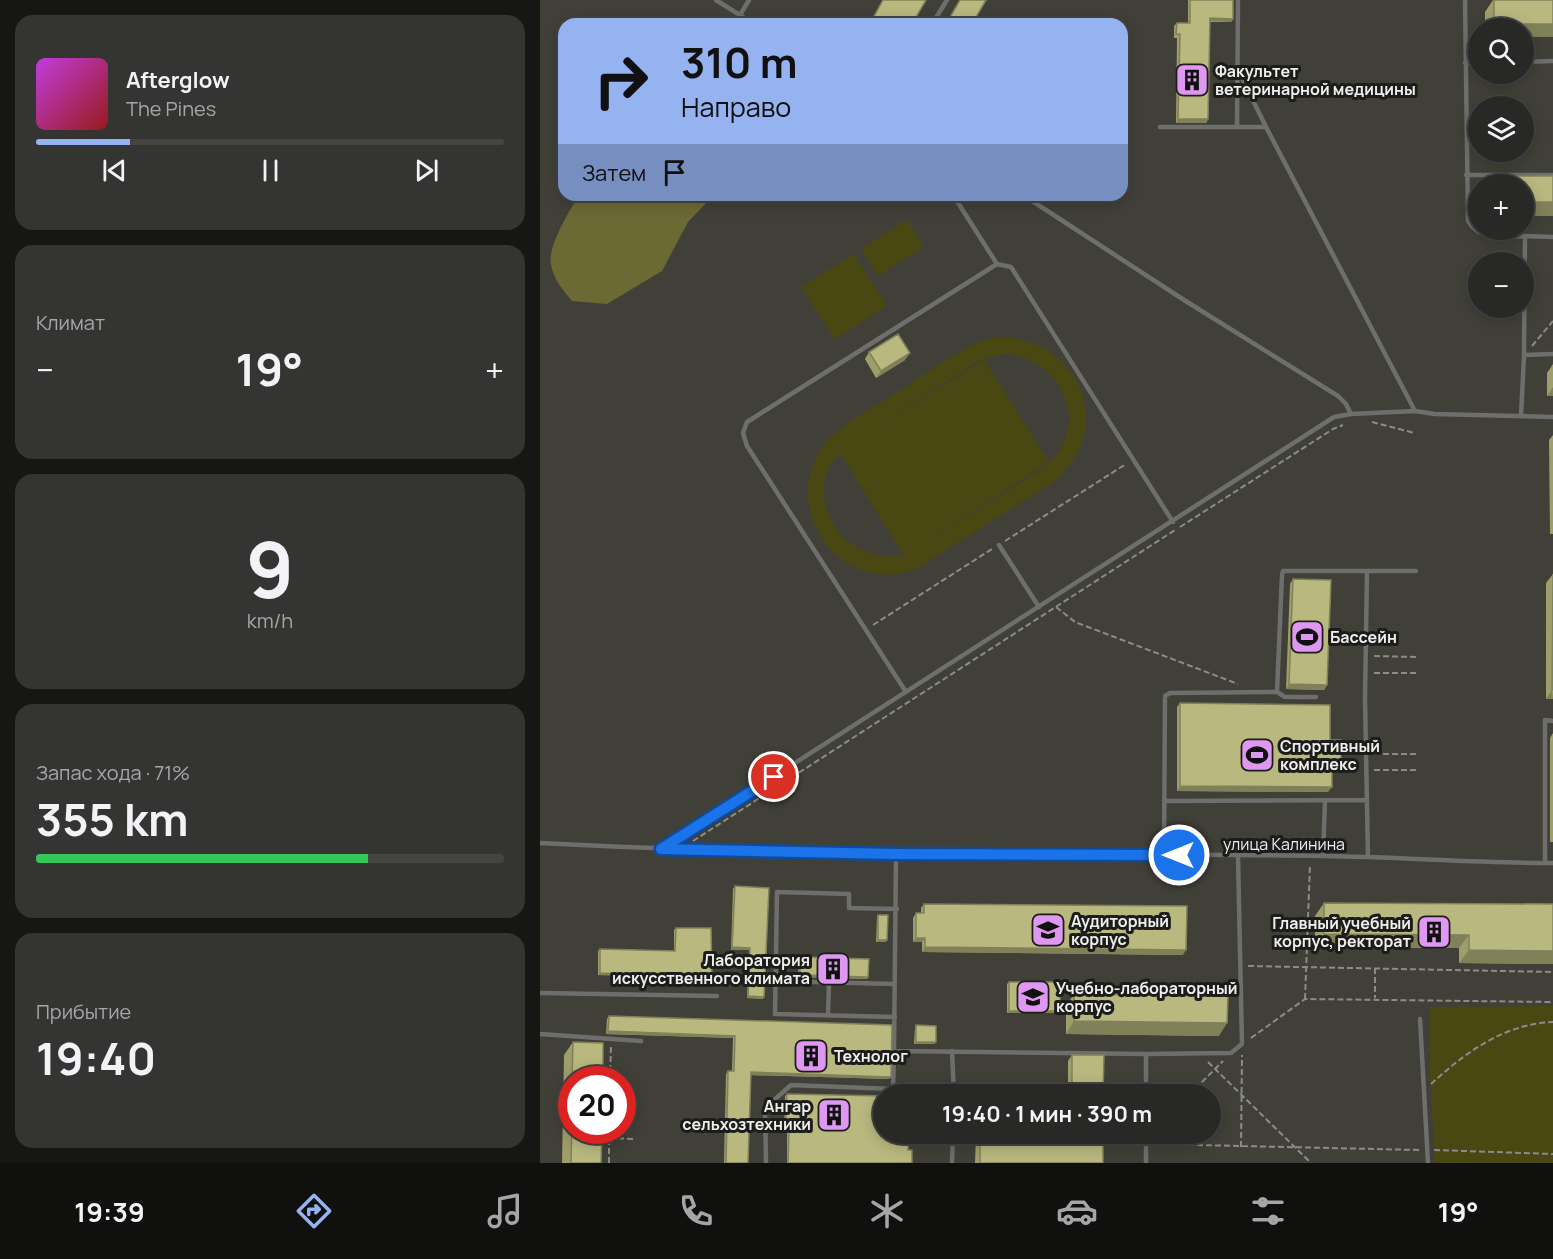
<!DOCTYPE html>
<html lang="ru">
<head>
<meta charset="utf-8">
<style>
	:root { --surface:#282826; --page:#343432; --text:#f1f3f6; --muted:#a5a6a7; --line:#444443; --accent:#95b2f1 }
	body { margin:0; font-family:Manrope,sans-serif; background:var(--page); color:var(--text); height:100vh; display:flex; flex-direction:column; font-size:22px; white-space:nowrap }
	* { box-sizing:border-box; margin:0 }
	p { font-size:20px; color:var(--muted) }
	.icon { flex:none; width:33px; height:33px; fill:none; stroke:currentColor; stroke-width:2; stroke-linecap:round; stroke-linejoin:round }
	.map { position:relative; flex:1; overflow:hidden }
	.details { display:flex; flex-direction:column; gap:15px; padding:15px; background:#161615; width:540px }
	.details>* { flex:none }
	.banner { position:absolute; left:18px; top:18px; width:570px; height:183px; border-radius:18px; box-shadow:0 3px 15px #0003,0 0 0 2px var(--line); background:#95b2f1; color:#111; overflow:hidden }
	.buttons { position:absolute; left:928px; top:18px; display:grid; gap:12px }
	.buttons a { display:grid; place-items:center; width:66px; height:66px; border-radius:50%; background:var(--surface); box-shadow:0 3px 15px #0003,0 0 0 2px var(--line); font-size:30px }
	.speed { position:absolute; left:18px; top:1066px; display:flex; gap:12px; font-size:30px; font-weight:700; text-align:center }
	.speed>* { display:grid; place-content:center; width:78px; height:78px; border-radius:50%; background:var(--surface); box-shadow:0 3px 15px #0003,0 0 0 2px var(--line); line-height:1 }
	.speed .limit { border:9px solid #d22; background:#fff; color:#111 }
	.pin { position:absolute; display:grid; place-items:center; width:51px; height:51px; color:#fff; margin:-26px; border:3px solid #fff; border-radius:50%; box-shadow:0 2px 6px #0007 }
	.me { position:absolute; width:66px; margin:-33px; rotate:270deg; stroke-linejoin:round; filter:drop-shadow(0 0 4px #0008) }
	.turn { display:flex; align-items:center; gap:21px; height:126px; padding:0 24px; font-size:27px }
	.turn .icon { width:78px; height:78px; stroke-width:2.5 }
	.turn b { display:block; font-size:42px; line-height:51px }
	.then { display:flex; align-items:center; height:57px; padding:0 24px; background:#0003; gap:12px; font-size:22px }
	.big { font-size:45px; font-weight:700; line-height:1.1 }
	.details .card { flex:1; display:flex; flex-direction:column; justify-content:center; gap:9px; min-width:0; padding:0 21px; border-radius:18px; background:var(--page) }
	.details .dial { align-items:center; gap:0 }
	.dial b { font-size:78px; line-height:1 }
	.song { display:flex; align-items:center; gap:18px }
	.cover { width:72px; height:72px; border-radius:9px; background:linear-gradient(135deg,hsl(290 70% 55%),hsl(0 70% 35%)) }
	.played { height:6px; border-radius:3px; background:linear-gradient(90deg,var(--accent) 20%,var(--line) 20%) }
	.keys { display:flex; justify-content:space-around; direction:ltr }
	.heat { display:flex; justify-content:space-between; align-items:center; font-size:33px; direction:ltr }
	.charge { height:9px; border-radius:4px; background:linear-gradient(90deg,#34c759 71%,var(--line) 0) }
	.trip { position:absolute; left:333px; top:1084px; width:348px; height:60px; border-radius:30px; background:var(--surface); box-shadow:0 3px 15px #0003,0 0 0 2px var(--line); font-weight:700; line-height:60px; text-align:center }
	.menu { display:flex; height:96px; justify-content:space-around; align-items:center; background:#10100f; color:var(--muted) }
	.menu .icon { width:42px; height:42px }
	.menu .on { color:var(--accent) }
	.menu b { font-size:27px; color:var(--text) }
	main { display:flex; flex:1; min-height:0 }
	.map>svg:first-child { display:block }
</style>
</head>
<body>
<main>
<section class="details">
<div class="card">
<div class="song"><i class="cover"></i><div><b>Afterglow</b><p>The Pines</p></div></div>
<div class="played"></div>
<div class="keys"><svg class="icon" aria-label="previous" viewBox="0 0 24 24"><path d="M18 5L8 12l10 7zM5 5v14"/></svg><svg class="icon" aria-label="pause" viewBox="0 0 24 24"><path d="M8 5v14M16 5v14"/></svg><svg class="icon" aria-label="next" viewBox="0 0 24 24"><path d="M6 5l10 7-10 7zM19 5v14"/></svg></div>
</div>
<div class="card"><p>Климат</p>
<div class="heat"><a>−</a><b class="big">19°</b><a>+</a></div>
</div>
<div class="card dial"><b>9</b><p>km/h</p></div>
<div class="card"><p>Запас хода · 71%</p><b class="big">355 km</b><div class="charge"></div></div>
<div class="card"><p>Прибытие</p><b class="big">19:40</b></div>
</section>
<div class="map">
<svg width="1013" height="1163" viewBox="0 0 1013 1163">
	<rect width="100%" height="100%" fill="#353532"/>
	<path fill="#404038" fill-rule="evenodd" d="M0,0H1013V1163H0ZM24,24H582V195H24ZM939,28H984V74H939ZM939,106H984V152H939ZM939,184H984V230H939ZM939,262H984V308H939ZM32,1080H82V1131H32ZM344,1095H670V1134H344Z"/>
	<path fill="#494812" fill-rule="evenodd" d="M367,220L384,247L338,276L321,249Z
		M314,254L347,306L295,339L261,287Z
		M462,337C541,340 578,432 512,483L378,568C365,573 351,576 338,574C285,567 253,508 275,460C278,452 284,444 290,438C309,419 336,406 358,392C383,376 409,356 436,343C444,340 453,338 462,337ZM463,354C525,357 554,429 502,469L369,553L509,462L444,360L327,433L434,364L443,359ZM300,453L363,554V555C307,568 257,497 300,453Z
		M1013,1006V1163H895L890,1074V1007Z"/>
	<path fill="#6b6a34" d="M39,195H174L148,222L122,271L67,304L32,301C23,290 13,279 11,264C7,247 30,210 39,195Z"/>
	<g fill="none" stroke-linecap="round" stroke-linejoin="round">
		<path stroke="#8b8b89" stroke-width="2" stroke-dasharray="6 3" stroke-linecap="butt" d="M992,346L1013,321
			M832,422L875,433
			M640,527L793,429L803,425
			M465,541L586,464
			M516,607L535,622L698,684
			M333,625L452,549
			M834,656L876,657
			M834,673H876
			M834,754H876
			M834,770H876
			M153,841L635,530
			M708,966L1013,972
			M835,968V998
			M765,999L770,864
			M711,1038L765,999L1013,1002
			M668,1062L771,1163
			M70,1080L71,1046
			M891,1084C926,1052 964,1024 1013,1022
			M649,1095L683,1061
			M69,1138L96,1139
			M612,1144L879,1150
			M701,1147L702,1055
			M894,1150L1013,1154
			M69,1163V1131"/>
		<path stroke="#6e6e6d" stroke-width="4.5" d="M176,0L214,24
			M925,0L928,221C940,242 963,236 985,236
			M200,15L209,0
			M392,24L407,0
			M984,62L1013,61
			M925,63H939
			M698,70L726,127
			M620,127H726L875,411
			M697,127L698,0
			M926,175H1013
			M413,195L457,264
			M483,195L644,300L798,396L806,404L811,414
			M984,355L1013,354
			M981,416L984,355L985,236L1013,237
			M459,545L499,607
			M827,571L825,698L828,857
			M366,692L207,446L203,433L207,422L457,264L471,267L633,522
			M737,692L745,697H776
			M624,801L826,800
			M0,843C261,857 523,852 784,856C860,857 937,863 1013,863
			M121,849L794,417L811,414L875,411L895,414L1013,417
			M356,854L354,1051L606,1054L691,1053L702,1044L698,856
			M624,855L625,696L630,693L737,692L742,575L743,571H876
			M639,855V837
			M783,856L785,801
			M1005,863V720L1013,721
			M235,981L355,984
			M0,993L177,996
			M288,1015L289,983
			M355,1017L235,1014L237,892L309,894V908L357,909
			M880,1019L888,1163
			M0,1034L101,1041
			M412,1051L414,1095
			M606,1054V1095
			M353,1089L414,1092
			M226,1163L225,1108L251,1085L353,1089L354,1051
			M412,1163L413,1134
			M606,1163V1134"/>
	</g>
	<path fill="#9e9e6d" d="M343,0L372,24H329Z
		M648,0H693V19L691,22H670L668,119L666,123H636L637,38H634V26L637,23H648Z
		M953,0H1013V37H984V28H945V12Z
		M947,176L984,184H941Z
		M939,188V216H938V190Z
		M329,352L365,360L336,378L325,359Z
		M1013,364V396H1007V373Z
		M1013,435V534H1010L1009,440Z
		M1013,574V699H1006V583Z
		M753,579L787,685L784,690L746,689L750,584Z
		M640,703L790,740L801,761L798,765H792L788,792L637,791V707Z
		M1013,733V842H1010V738Z
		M195,886L223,999L207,998L209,950H191L193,889Z
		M784,903L1013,904V964L919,963V948H775V916Z
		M384,904L643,955L382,952V942H373V918L376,913H381V908Z
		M338,915L346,942H336L337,917Z
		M136,928L172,975L170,978L58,975V951L60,949L134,951V930Z
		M260,957L328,977L327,979L258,977L259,960Z
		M469,982L518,1013H467V984Z
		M534,994L679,1036L526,1034V1006Z
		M69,1016L352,1025L349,1079L210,1075L208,1163H184L186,1074L188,1071H192L193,1038L66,1034L67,1019Z
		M376,1025L396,1042L394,1044H374L375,1028Z
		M33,1042L63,1080H32V1131L61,1163H22L24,1055Z
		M532,1055L563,1095H436V1092L440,1086L528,1087V1061Z
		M247,1094L368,1150L372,1163H247V1132H244L245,1096Z
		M436,1134H563V1163H435Z"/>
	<path fill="#818159" d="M670,18L693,19L691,22L668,21Z
		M954,24H1013V37H984V28H951Z
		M638,119H668L666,123H636Z
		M984,202H1013V216H984Z
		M370,353L365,360L336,378L341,371Z
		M1013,387V396H1007Z
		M749,684L787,685L784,690L746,689Z
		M1012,690L1013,699H1006Z
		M792,761H801L798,765H788Z
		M640,786L792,787L788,792L637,791Z
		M784,934L929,935L919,948H775Z
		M376,938H385L382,942H373Z
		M338,940H347L346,942H336Z
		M192,947L210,948L209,950H191Z
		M385,947L646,950L643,955L382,952Z
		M929,950L1013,951V964L919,963Z
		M60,973L172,975L170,978L58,975Z
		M260,975L328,977L327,979L258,977Z
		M208,996L224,997L223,999L207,998Z
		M469,1011H520L518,1013H467Z
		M534,1021L687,1023L679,1036L526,1034Z
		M68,1031L195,1036L193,1038L66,1034Z
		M376,1042H396L394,1044H374Z
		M211,1072L351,1077L349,1079L209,1075Z"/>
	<path fill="#b8b87f" stroke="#818159" stroke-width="1.5" d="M343,0H386L372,24H339L332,20Z
		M420,0H446L432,24H406Z
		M650,0H693V19L670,18L668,119H638L640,34H636L637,23H650Z
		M954,0H1013V24H954Z
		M947,176H1013V202H984V184H947Z
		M358,334L370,353L341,371L329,352Z
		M1013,574V690H1012Z
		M753,579L791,580L787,685L749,684Z
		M640,703L790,705V740H801V761H792V787L640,786Z
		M195,886L229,888L224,997L208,996L210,948L192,947Z
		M784,903L1013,904V951L929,950V935L784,934Z
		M384,904L647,906L646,950L385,947V938H376V913H384Z
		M338,915H348L347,940H338Z
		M136,928H171L172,975L60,973V949L135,951Z
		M260,957L329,959L328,977L260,975Z
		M469,982H520V1011H469Z
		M534,994L688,996L687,1023L534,1021Z
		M69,1016L352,1025L351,1077L211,1072L208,1163H186L188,1071H194L195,1036L68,1031Z
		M376,1025L396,1026V1042H376Z
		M33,1042L63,1043V1080H32Z
		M532,1055H564L563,1095H440V1086L532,1087Z
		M247,1094L344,1096V1134H369L368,1150H372V1163H248L249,1130H245Z
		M32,1124V1131H62L61,1163H31Z
		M440,1134H563V1163H440Z"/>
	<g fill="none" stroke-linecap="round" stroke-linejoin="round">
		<defs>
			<path id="route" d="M234,777L121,849L356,854L639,855"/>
		</defs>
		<use href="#route" stroke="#114b97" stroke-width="15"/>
		<use href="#route" stroke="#1a73e8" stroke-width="10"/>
	</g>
	<defs>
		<symbol id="building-square" viewBox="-11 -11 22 22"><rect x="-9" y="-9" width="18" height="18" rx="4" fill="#de98f2" stroke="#1c1c1b"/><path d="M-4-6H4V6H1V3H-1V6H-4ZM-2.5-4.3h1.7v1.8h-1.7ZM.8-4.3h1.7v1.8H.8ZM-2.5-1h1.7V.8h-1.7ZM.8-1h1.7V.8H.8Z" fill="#111"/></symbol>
		<symbol id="stadium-square" viewBox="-11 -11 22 22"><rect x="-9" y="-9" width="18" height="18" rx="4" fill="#de98f2" stroke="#1c1c1b"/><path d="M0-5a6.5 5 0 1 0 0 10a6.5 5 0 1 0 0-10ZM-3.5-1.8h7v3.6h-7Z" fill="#111"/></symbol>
		<symbol id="university-square" viewBox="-11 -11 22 22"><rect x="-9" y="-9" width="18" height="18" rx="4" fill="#de98f2" stroke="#1c1c1b"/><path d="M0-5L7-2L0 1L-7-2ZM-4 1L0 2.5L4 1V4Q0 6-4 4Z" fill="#111"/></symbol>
	</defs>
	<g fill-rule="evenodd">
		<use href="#building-square" x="633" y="61" width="38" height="38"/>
		<use href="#stadium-square" x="748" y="618" width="38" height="38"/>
		<use href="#stadium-square" x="698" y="736" width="38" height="38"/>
		<use href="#university-square" x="489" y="911" width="38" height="38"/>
		<use href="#building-square" x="875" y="913" width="38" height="38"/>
		<use href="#building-square" x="274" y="950" width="38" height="38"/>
		<use href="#university-square" x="474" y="978" width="38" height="38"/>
		<use href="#building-square" x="252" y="1037" width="38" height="38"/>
		<use href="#building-square" x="275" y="1096" width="38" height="38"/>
	</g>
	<g text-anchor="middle" stroke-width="6" stroke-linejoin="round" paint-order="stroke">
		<g font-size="16" font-weight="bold" fill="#eeeeec" stroke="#1c1c1b" text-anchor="start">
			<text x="675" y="77">Факультет<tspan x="675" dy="18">ветеринарной медицины</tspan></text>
			<text x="790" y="643">Бассейн</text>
			<text x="740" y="752">Спортивный<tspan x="740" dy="18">комплекс</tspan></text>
			<text x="531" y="927">Аудиторный<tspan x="531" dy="18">корпус</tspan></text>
			<text x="871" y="929" text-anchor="end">Главный учебный<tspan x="871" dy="18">корпус, ректорат</tspan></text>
			<text x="270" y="966" text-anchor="end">Лаборатория<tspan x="270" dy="18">искусственного климата</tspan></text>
			<text x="516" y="994">Учебно-лабораторный<tspan x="516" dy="18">корпус</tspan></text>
			<text x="294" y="1062">Технолог</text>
			<text x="271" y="1112" text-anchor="end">Ангар<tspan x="271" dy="18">сельхозтехники</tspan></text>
		</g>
		<g font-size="16" fill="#eeeeec" stroke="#1c1c1b">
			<text x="744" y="850">улица Калинина</text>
		</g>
	</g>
</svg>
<div class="buttons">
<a><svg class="icon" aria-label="search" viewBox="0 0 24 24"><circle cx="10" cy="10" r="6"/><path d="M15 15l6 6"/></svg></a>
<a><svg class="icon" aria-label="layers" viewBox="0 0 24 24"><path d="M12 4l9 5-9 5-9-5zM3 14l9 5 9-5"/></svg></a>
<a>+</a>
<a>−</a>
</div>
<div class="speed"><div class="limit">20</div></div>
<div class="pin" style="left:234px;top:777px;background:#d93025"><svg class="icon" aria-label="arrive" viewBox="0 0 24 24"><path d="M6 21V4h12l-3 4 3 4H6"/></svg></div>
<svg class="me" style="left:639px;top:855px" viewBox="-20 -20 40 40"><circle r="17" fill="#1a73e8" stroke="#fff" stroke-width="3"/><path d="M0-11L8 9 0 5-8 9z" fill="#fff"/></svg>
<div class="trip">19:40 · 1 мин · 390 m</div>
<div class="banner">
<div class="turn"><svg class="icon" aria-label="right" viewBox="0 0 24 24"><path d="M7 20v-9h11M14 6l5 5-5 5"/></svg><div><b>310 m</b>Направо</div></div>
<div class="then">Затем<svg class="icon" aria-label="arrive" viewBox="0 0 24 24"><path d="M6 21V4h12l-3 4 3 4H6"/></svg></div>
</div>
</div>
</main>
<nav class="menu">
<b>19:39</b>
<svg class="icon on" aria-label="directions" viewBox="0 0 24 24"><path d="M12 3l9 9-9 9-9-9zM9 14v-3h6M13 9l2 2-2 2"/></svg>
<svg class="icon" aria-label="music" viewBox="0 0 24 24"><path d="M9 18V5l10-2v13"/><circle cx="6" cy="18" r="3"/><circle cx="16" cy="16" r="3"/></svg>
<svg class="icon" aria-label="phone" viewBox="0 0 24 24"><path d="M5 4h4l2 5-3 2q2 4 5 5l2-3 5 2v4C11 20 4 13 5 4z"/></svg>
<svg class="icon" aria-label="climate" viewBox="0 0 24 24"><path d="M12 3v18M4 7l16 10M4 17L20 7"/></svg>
<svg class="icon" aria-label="car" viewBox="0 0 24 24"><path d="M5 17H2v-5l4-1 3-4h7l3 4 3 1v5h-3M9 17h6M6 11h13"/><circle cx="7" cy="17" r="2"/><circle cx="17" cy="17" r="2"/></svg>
<svg class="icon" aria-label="filters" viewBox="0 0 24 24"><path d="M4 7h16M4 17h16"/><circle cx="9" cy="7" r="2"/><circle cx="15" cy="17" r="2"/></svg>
<b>19°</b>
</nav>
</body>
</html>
